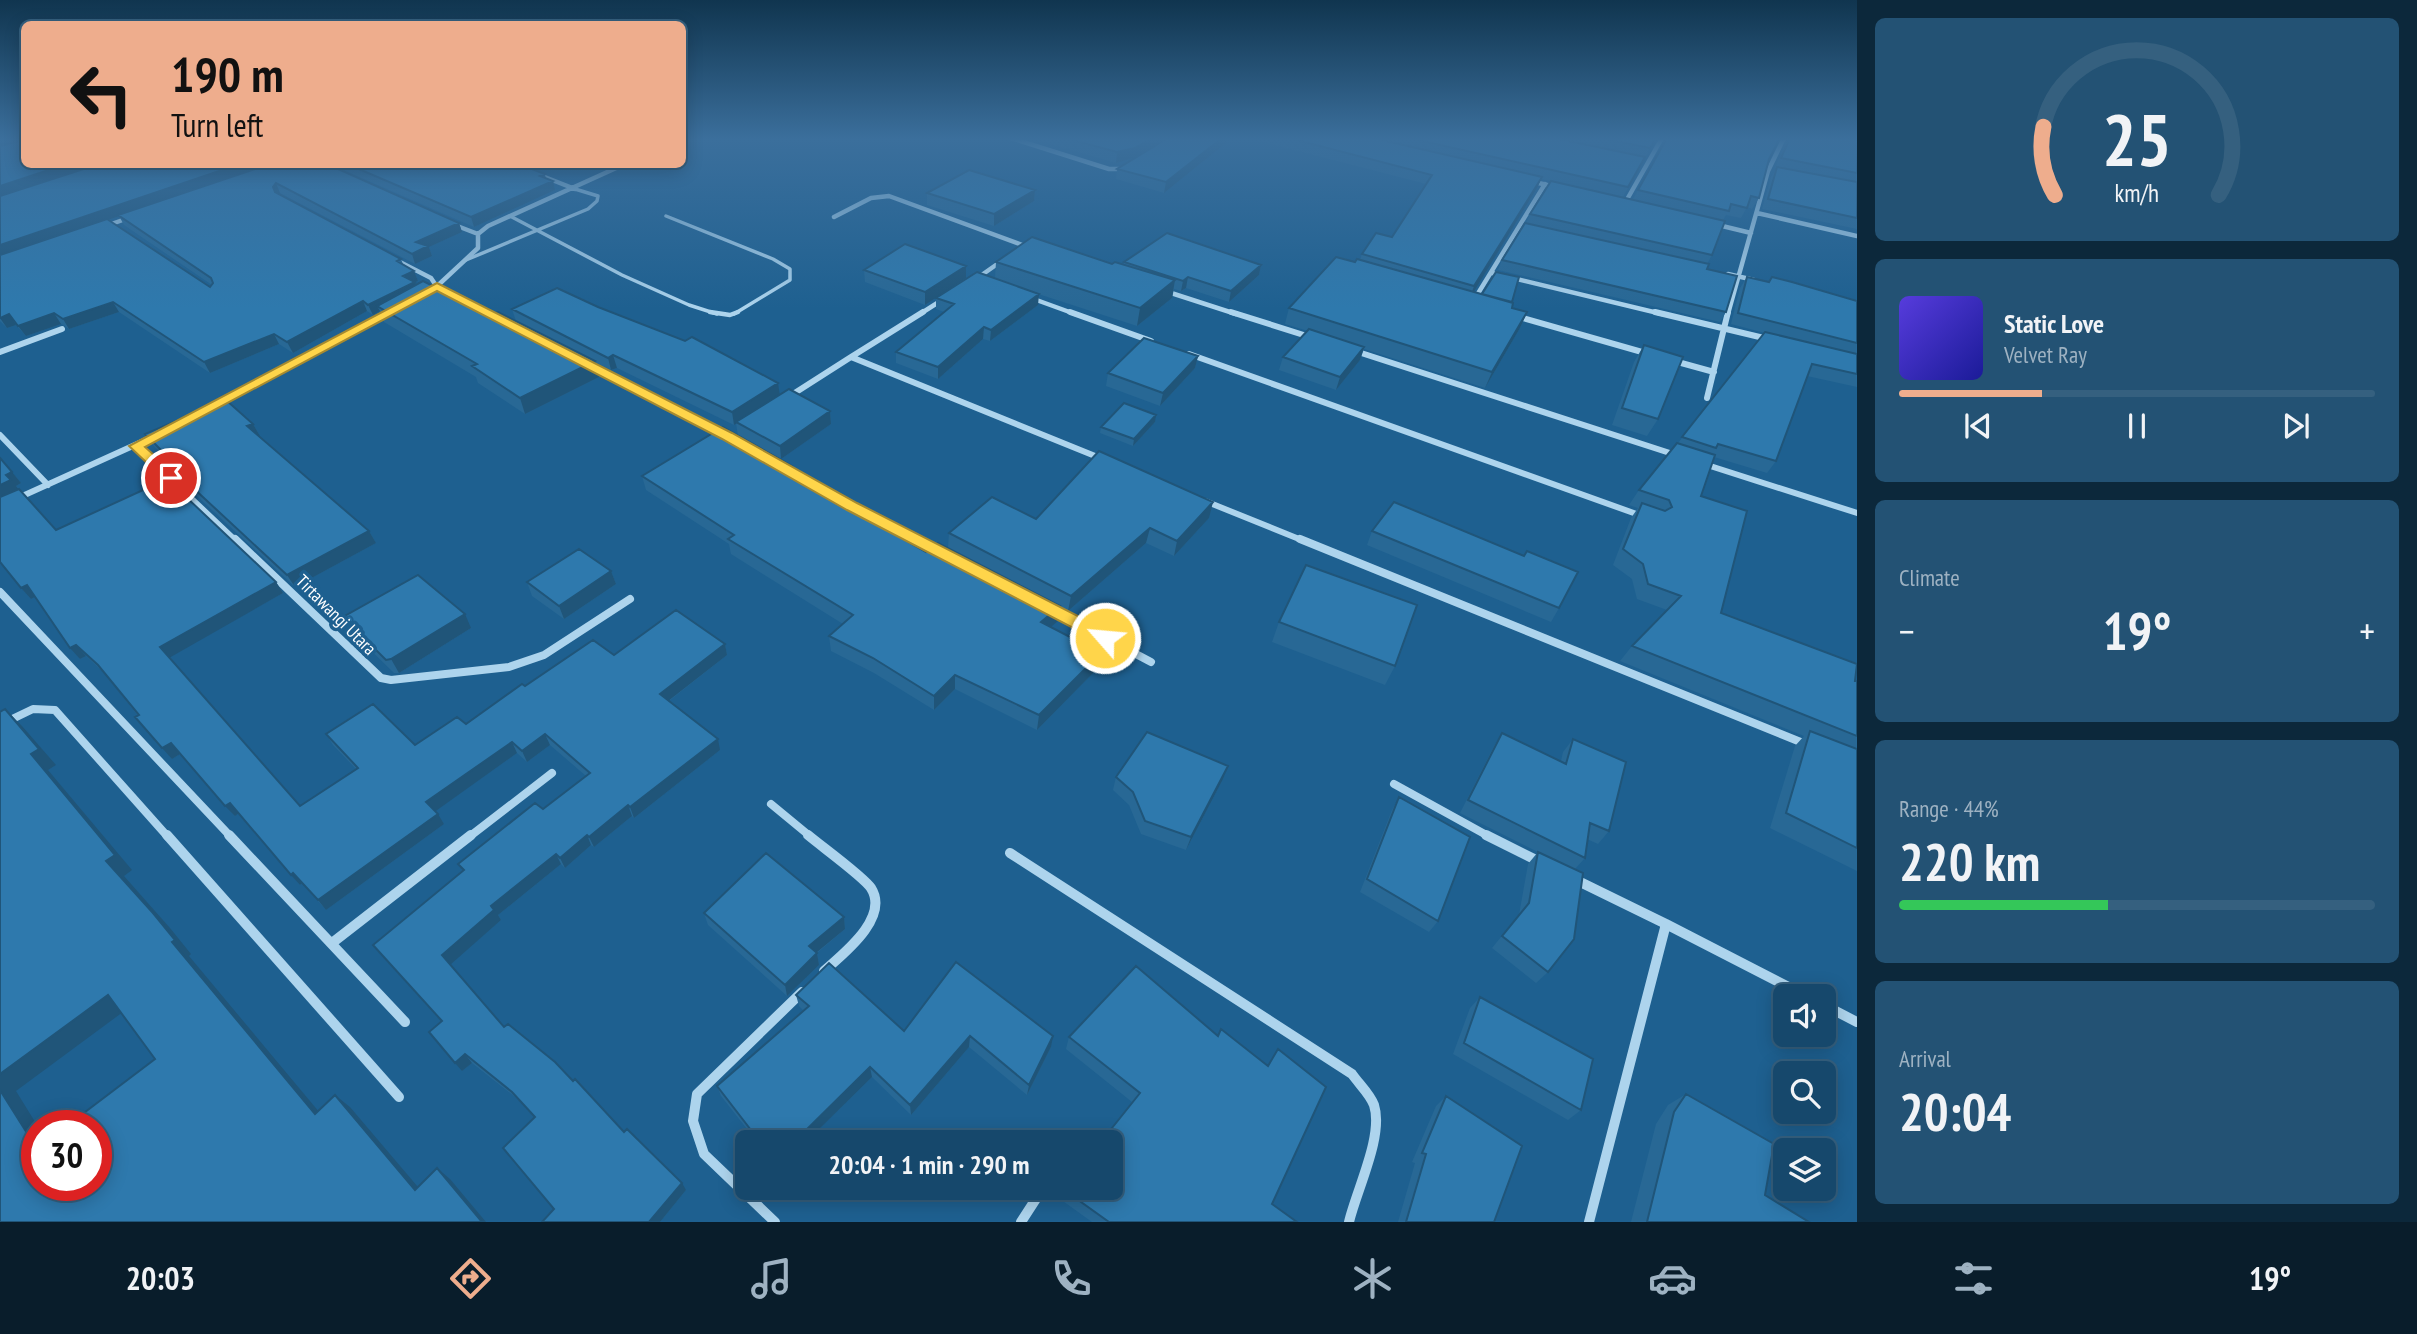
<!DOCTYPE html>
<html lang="en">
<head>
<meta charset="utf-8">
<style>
	:root { --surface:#16486c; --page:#235274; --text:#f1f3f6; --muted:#9eb2c2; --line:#35607f; --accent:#eead8d }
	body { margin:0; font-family:"PT Sans Narrow",sans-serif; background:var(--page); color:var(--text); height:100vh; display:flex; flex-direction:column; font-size:26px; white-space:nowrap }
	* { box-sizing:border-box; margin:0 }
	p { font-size:23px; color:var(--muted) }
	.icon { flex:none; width:38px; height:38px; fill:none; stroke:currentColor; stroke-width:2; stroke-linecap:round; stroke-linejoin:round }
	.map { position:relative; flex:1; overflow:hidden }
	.details { display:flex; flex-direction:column; gap:18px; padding:18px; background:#0c283b; width:560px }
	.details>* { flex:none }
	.guide { position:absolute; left:21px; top:21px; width:665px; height:147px; border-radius:10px; box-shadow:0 4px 18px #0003,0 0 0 2px var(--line); background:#eead8d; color:#111; overflow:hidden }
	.tools { position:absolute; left:1773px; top:984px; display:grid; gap:14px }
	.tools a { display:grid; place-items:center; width:63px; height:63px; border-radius:10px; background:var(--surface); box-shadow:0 4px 18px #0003,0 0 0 2px var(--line); font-size:35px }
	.speed { position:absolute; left:21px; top:1110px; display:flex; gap:14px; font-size:35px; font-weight:700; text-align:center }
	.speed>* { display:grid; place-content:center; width:91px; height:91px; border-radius:50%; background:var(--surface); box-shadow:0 4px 18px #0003,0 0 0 2px var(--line); line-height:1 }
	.speed .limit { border:10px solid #d22; background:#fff; color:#111 }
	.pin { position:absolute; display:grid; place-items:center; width:60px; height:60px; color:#fff; margin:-30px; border:4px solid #fff; border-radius:50%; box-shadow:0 2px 7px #0007 }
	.me { position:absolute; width:77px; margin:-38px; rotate:297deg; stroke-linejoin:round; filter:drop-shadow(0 0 5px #0008) }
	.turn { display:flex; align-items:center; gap:24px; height:147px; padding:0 35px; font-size:32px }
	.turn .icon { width:91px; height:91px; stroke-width:2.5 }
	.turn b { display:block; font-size:49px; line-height:60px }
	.big { font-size:52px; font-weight:700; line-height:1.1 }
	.details .widget { flex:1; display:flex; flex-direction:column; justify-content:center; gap:10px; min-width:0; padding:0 24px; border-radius:10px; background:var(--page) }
	.details .dial { align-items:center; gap:0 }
	.dial svg { height:182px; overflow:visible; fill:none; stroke:var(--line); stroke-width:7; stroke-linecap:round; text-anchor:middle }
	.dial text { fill:var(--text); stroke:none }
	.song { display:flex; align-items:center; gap:21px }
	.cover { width:84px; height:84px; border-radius:10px; background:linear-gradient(135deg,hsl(250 70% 55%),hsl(240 70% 35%)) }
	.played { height:7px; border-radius:4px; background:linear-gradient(90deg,var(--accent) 30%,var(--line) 30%) }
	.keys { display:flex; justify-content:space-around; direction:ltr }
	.heat { display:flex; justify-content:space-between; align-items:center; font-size:38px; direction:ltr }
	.charge { height:10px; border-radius:5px; background:linear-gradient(90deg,#34c759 44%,var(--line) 0) }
	.trip { position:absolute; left:735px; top:1130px; width:388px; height:70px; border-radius:10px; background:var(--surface); box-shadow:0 4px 18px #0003,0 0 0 2px var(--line); font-weight:700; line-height:70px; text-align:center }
	.tabs { display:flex; height:112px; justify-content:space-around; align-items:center; background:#091d2b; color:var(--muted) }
	.tabs .icon { width:49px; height:49px }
	.tabs .selected { color:var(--accent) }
	.tabs b { font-size:32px; color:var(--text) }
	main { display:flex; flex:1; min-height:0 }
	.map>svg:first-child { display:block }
</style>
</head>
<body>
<main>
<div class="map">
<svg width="1857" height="1222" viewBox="0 0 1857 1222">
	<rect width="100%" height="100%" fill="#1e6090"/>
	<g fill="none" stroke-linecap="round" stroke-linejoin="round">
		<path stroke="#add4ed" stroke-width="3.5" d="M510,216L622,275L689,305L717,314
			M666,216L773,259L790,269V280L734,314
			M466,260L588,209L597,201L598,196L575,189"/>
		<path stroke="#add4ed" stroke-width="4.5" d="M710,312L730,315L738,312"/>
		<path stroke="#add4ed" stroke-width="4.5" d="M1011,138L1109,169H1127
			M537,174L575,189
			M1530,181L1556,187
			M1625,203L1662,138
			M1757,213L1857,236
			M834,217L871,198L889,196L1025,246
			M452,224L478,234
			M1714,224L1751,233
			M106,226L131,217
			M396,260L431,278L437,287L489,314
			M1492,273L1662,314
			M1728,274L1754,280
			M976,279L1003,260
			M434,289L478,248V234L488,226L625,164
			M1165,291L1236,314
			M1031,298L1075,314
			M1474,300L1545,184
			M386,314L389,312
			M920,314L942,300
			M1728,314L1768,171L1784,138"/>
		<path stroke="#add4ed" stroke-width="6" d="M486,312L500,319
			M1070,312L1151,341
			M1231,312L1310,337
			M1655,312L1768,339
			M1516,316L1649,354
			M1355,351L1676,455
			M0,352L62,329
			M1189,354L1642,516
			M851,357L923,312
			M1674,361L1714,372
			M589,365L724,434
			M790,396L851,357L1100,458
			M1707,398L1728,312
			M205,410L389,312
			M0,435L48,485
			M136,446L236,541
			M1704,464L1857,513
			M787,469L919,541
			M18,498L157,435
			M1205,501L1304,541"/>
		<path stroke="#add4ed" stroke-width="8" d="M235,539L381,678L391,680L509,667L544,655L630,599
			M916,539L939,552
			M1300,539L1808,745
			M0,592L231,837
			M1053,610L1151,662
			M0,725L33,709L55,710L168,837
			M1394,784L1490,837
			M771,804L811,837
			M469,837L552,773"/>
		<path stroke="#add4ed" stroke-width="10" d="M167,835L399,1097
			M229,835L405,1022
			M808,835C821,846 864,877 871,888C890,918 843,954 824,971
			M1486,835L1538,861
			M1010,853L1352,1074C1359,1084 1370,1094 1374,1105C1384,1136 1356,1191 1349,1222
			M1574,879L1666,924L1589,1222
			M1666,924L1806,996
			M332,943L471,835
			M1824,1005L1857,1022
			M775,1222L704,1154L693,1121L697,1094L802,992
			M1021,1222L1043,1188"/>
	</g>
	<path fill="#286895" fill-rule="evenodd" d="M0,138L24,164H327L459,223L462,232L429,247L432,256L415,264L280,193L279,194L401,259L403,264L414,271L418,281L415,282L416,285L491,315L516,321L512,309L830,411L831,424L781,459L738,436L736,423L734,425L617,368L611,370L595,362L599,377L525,414L478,383L476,377L384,322L380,311L373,315L367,311L293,353L279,344L210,373L119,312L69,329L61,324L26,336L16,325L7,328L0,321ZM119,216L124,225L212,285L210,287L109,220Z
		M1030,138H1168L1133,158L1116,163Z
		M1168,138H1232L1164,193L1116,179L1117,169Z
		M1248,138H1656L1623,197L1633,199L1666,140L1665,138H1780L1769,159L1759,198L1752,209L1747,207L1741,218L1726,215L1723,220L1712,255L1707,264V269L1726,312L1720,322L1498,270L1502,260L1526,223L1530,214L1551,181L1541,179L1537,188L1473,291L1482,294L1519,277L1512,303V308L1527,312L1520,328L1485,388L1364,349L1360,360L1336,390L1279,370L1283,357L1308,331L1285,324L1289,308L1360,260L1362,254L1392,237L1426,184Z
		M1788,138H1857V229L1762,209L1771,177L1777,168H1775Z
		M330,164H519L545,174L546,179L553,181L555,190L474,227Z
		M1035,190L1034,201L994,226L927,205V193Z
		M996,262L1124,264V262L1261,265L1259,275L1229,302L1186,288L1181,291L1174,289L1172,298L1137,326L1026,290L1038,305L990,341L983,339L938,379L896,363V352L944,312L936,309V298L995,278Z
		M864,270L966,278L925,305L865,282Z
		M1747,277L1857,301V387L1807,376L1776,461L1767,473L1714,457L1701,496L1721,613L1857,681V871L1770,828L1795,746L1804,736L1620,661L1632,646L1667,610L1637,599L1632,579L1613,565L1631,518L1638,508L1629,505L1639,490L1678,443L1765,333L1731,324L1740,288Z
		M1644,345L1658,419L1647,436L1612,425L1634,362Z
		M1198,356L1195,368L1160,406L1106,386L1108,373Z
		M1155,422L1133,446L1100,433L1101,427Z
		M253,424L260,436H259L369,531L376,543L295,587L185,485L177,473L179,472L154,446L145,434Z
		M0,458L21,483L16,486L56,530L276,582L283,593L169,657L300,806L356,769L333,745L326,734L415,745L466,724L525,686L614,655L725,644L727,655L669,701L720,750L634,818L632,816L594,847L591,845L565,868L561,864L498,915L501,920L450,964L504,1027L624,1132L686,1190L660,1222H542L554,1209L535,1117L519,1100L472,1063L462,1071L441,1022L463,871L458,864L543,809L586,776L550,745L527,762L517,753L435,811L444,824L326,910L302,883L300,885L239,813L235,816L180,754L172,759L104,673L86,656L80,659L35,597L31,599L21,588Z
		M792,466L793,476L926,552L948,548L949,533L1036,519L1209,518L1174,556L1146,543L1068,611L1060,607L1058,621L1050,627L1098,668L1037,730L955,689L934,710L874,673L831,651L829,636L843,624L731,554L729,544L646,490L642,476Z
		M1372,531L1524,556L1559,608L1551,622L1367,545Z
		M611,571L616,584L564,619L532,596L527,582Z
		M343,617L471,628L399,673H394L351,631Z
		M1279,622L1395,666L1385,685L1272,642Z
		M1502,733L1561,761L1563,752L1573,739L1609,831L1598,844L1587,839L1585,858L1575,869L1548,972L1536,983L1492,948L1519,915L1528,864L1538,852L1460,813L1494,746Z
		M1228,766L1223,779L1186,850L1141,834L1129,805L1113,790L1116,777Z
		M1399,797L1438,921L1429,932L1360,892L1392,810Z
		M704,913L844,917L845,929L817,953L819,965L787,996L708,925Z
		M956,962L1051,1047L1027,1095L969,1047L911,1115L872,1077L805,1143H758L721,1096L717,1086L803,1010L799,1006L796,995L904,1031Z
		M1480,997L1581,1110L1568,1120L1453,1054L1470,1008Z
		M1218,1036L1268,1065L1278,1049L1272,1204L1297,1222H1092L1060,1199L1063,1189L1132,1102L1066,1049L1069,1037Z
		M1686,1094L1765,1195L1809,1222H1631L1656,1124L1668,1105Z
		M1446,1096L1494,1222H1398L1415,1163L1412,1162L1436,1106Z"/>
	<path fill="#205579" d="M0,138H22L23,140L0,147Z
		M1152,138H1168L1133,158L1116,163L1117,152Z
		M1222,138H1232L1164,193L1166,182Z
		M67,164H101L0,197V186Z
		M240,164H271L0,257V245Z
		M1542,177L1537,188L1470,298L1474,286Z
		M553,181L555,190L474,227L471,217Z
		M276,183L280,193L277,196L273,187Z
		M1035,190L1034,201L994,226V214Z
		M459,223L462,232L429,247L432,256L415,264L412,254L416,242Z
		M1261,265L1259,275L1229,302L1231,291Z
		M966,266V278L925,305V292Z
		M414,271L418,281L415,282L419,291L377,306L380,311L373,315L368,305L403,276Z
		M1188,277L1186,288L1181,291L1183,281Z
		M1175,280L1172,298L1137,326L1140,308Z
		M1039,294L1038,305L990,341L991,330Z
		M363,301L367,311L293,353L287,342Z
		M113,302L119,312L69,329L63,319Z
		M1527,312L1520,328L1485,388L1492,372Z
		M54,313L61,324L26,336L18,326Z
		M9,314L16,325L7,328L0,318Z
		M984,327L983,339L938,379V367Z
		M274,334L279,344L210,373L204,362Z
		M1364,347L1360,360L1336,390L1340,377Z
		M613,355L617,368L611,370L608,358Z
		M1198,356L1195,368L1160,406L1163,393Z
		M595,361L599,377L525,414L520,398Z
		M778,383L780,396L734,425L732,412Z
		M830,411L831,424L781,459L780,446Z
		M1156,415L1155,422L1133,446L1134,439Z
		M253,424L260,436L254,438L247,426Z
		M792,466L794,481L785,471Z
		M12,472L21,483L16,486L20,491L0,500V485L6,475Z
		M1213,502L1209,518L1174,556L1177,541Z
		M1150,528L1146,543L1068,611L1071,596Z
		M369,531L376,543L295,587L287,575Z
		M611,571L616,584L564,619L559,606Z
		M276,582L283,593L169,658L160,647Z
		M27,585L37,596L31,599L21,588Z
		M1060,606L1058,621L1039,637L1041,622Z
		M465,614L471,628L399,673L391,659Z
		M725,644L727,655L663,705L660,694Z
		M76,645L86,656L80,659L70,648Z
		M1101,653L1098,668L1037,730L1039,715Z
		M955,675V689L934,710V696Z
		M5,709L22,726L56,765L48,770L132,870L124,876L170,928L191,954L189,956L330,1125L315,1114L106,861L31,754Z
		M545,734L550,745L527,762L522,751Z
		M718,739L720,750L634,818L630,807Z
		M512,742L517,753L433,813L426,802Z
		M171,743L180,754L172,759L162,748Z
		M1228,766L1223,779L1186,850L1191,837Z
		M230,803L239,813L235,816L225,806Z
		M628,805L632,816L594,847L589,837Z
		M438,814L444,824L326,910L318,900Z
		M587,835L591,845L565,868L560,858Z
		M556,854L561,864L498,915L501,920L450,965L442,955L491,906Z
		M293,873L302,883L300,885L291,875Z
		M844,917L845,929L811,957L809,946Z
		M817,953L819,965L787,996L785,985Z
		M108,995L127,1009L16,1091L37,1125V1150L0,1090V1074Z
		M970,1036L969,1047L911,1115L910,1105Z
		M1053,1036L1051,1047L1027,1095L1029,1085Z
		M465,1054L472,1063L462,1071L455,1063Z
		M870,1067L872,1077L805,1143H793Z
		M335,1095L350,1107L429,1200L415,1190Z
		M437,1168L450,1179L486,1222H482Z
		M682,1183L686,1190L660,1222H649Z"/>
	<path fill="#2e79ad" stroke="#205579" stroke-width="2" d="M21,138H24V164H67L0,186V146L20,141Z
		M1065,138H1152L1135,148L1117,152Z
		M1168,138H1222L1166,182L1117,169Z
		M1289,138H1373L1542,177L1474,286L1362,254L1376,233L1392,237L1432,175Z
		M1409,138H1554L1645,157L1628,187Z
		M1601,138H1656L1650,148Z
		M1667,138H1780L1769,159L1759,198L1751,196L1747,208L1731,204L1729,211L1638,190Z
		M1790,138H1857V173L1781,158Z
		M99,164H240L0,245V196Z
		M270,164H327L459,223L416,242L428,246L412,254L276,183L273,187L275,192L401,259L397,261L414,271L403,276L415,282L368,305L363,301L287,342L274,334L204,362L113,302L63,319L54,313L18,326L9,314L0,318V255L107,219L210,287L213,283L211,278L118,215Z
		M347,164H519L545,174L540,176L553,181L471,217Z
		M1777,167L1857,182V218L1768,199Z
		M969,170L1035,190L994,214L927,193Z
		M1551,181L1725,221L1712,255L1530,214Z
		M1525,223L1709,264L1707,269L1737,276L1726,312L1502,260Z
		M1167,233L1261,265L1231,291L1188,277L1183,281L1124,262Z
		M1032,237L1112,264L1115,262L1175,280L1140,308L996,262Z
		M905,244L966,266L925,292L864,270Z
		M1336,257L1355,262L1357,259L1506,301L1513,303L1512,308L1527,312L1492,372L1289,308Z
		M977,272L1039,294L991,330L984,327L938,367L896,352L954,304L936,298Z
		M1496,272L1519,277L1512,302L1482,294Z
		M1747,277L1769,282L1772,277L1792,282L1857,301V343L1738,313Z
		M423,281L491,315L498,312L595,361L520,398L472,366L477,364L377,306Z
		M557,288L598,307L685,341L692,337L778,383L732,412L613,355L608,358L512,309Z
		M1309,329L1364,347L1340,377L1283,357Z
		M1765,332L1857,354V374L1812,364L1776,461L1718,444L1716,448L1682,437Z
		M1144,338L1198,356L1163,393L1108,373Z
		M1644,345L1683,357L1658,419L1622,408Z
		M789,389L830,411L780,446L736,422Z
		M226,400L253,424L247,426L369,531L287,575L177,473L182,471L145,434Z
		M1124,403L1156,415L1134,439L1101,427Z
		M723,427L792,466L785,471L926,552L938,543L1060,606L1041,622L1101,653L1039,715L955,675L934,696L873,658L829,636L853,615L728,539L734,535L642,476Z
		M1677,443L1715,455L1701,496L1747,511L1721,613L1857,664L1855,681H1857V736L1632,646L1681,596L1648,584L1643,564L1623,549L1642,503L1665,511L1672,507L1669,500L1639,490Z
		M1099,451L1213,502L1177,541L1150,528L1071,596L949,533L992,497L1036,519Z
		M0,458L12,472L6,475L11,480L0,485Z
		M167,479L276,582L160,647L300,806L358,768L326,734L373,704L415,745L457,717L466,724L522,684L525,686L593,640L614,655L676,610L725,644L660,694L718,739L630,807L628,805L589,837L587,835L560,858L556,854L491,906L494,910L442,955L504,1027L508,1024L555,1062L573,1081L575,1079L624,1132L627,1129L682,1183L649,1222H542L554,1209L503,1148L535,1117L512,1092L465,1054L455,1063L429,1032L442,1021L373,945L464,870L458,864L535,803L543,809L590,773L545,734L522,751L512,742L426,802L438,814L318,900L293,873L291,875L230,803L225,806L171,743L162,748L135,717L139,715L98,665L76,645L70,648L27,585L21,588L0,562V497L19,489L56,530Z
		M1394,502L1524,556L1527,551L1578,572L1559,608L1372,531Z
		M579,549L611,571L559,606L527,582Z
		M1306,565L1417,605L1395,666L1279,622Z
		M418,575L465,614L391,659L386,660L343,617Z
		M5,709L39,749L31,754L115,855L106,861L153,913L175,940L172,942L315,1114L335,1095L415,1190L437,1168L482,1222H0V1090L37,1149V1185H96V1125H68L155,1059L108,995L0,1074V712Z
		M1810,731L1857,749V848L1786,813Z
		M1147,732L1228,766L1191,837L1145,821L1133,792L1116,777Z
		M1502,733L1566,764L1573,739L1626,762L1609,831L1590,823L1585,858L1468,800Z
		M1399,797L1470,837L1438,921L1367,879Z
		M1538,852L1583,873L1574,939L1548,972L1502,936L1529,903Z
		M766,853L844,917L809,946L817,953L785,985L704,913Z
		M956,962L1053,1036L1029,1085L970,1036L910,1105L870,1067L793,1143H761L717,1086L809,1006L796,995L829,963L904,1031Z
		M1136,966L1218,1036L1221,1029L1268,1066L1278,1049L1326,1087L1272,1204L1297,1222H1109L1063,1189L1064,1188H1111V1143H1100L1140,1093L1069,1037Z
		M1480,997L1593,1059L1581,1110L1464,1043Z
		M1686,1094L1774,1144L1765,1195L1809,1222H1647L1674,1112Z
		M1446,1096L1522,1146L1494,1222H1406L1426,1154L1422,1153Z"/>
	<linearGradient id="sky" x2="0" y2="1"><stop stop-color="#10354f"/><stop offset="0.45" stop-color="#3b6f9c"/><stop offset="1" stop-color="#3b6f9c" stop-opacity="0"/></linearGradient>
	<rect width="1857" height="309" fill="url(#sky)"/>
	<path fill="#ffd54a" stroke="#a68a30" stroke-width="2" d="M437,283L732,433L857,503L1111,633L1113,638L1105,644L1100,642L847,510L722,439L437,291L145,447L176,475V481H166L129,446Z"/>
	<g text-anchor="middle" stroke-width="7" stroke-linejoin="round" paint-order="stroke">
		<g font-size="18" fill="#fff" stroke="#1e6090">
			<text transform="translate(336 615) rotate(45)" y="6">Tirtawangi Utara</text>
		</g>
	</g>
</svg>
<div class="tools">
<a><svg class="icon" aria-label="sound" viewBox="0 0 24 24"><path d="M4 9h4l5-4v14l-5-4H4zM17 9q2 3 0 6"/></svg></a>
<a><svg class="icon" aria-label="search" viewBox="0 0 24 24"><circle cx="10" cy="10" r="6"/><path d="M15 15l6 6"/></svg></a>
<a><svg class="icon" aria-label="layers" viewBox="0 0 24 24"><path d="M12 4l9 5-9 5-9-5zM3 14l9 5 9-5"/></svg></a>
</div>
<div class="speed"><div class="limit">30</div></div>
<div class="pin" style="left:171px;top:478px;background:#d93025"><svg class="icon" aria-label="arrive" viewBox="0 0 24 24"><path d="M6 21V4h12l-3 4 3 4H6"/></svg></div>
<svg class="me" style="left:1105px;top:638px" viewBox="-20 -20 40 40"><circle r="17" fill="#ffd54a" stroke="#fff" stroke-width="3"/><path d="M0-11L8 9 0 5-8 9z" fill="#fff"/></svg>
<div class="trip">20:04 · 1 min · 290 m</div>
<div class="guide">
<div class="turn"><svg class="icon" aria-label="left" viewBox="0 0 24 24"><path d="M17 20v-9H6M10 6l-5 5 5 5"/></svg><div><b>190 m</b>Turn left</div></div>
</div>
</div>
<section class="details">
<div class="widget dial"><svg viewBox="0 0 100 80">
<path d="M14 69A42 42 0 1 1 86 69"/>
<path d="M14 69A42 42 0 0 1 9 39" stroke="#eead8d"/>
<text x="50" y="56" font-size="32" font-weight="700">25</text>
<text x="50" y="72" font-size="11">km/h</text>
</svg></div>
<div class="widget">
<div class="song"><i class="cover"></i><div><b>Static Love</b><p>Velvet Ray</p></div></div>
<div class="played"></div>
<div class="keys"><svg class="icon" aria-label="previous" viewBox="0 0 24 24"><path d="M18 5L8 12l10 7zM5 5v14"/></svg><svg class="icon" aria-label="pause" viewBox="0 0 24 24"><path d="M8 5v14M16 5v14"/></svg><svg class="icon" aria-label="next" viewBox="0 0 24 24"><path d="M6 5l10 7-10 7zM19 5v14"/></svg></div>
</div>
<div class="widget"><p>Climate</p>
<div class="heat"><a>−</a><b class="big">19°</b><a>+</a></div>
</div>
<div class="widget"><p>Range · 44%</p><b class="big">220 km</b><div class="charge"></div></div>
<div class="widget"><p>Arrival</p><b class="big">20:04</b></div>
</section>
</main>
<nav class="tabs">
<b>20:03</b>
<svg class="icon selected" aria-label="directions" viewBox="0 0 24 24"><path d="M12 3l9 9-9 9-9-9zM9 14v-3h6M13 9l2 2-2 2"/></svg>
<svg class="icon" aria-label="music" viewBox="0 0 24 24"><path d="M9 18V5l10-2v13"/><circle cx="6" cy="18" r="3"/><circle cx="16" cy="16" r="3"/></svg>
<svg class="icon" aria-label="phone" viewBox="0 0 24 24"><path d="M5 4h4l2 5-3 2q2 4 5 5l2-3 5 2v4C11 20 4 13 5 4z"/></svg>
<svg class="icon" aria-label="climate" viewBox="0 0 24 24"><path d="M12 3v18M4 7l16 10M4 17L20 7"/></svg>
<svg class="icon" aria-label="car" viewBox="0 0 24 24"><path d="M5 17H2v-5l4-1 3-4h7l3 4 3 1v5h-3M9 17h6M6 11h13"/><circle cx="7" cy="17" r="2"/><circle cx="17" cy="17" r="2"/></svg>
<svg class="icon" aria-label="filters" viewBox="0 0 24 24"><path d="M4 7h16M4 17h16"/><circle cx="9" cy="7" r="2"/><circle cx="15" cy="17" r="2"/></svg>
<b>19°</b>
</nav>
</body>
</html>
